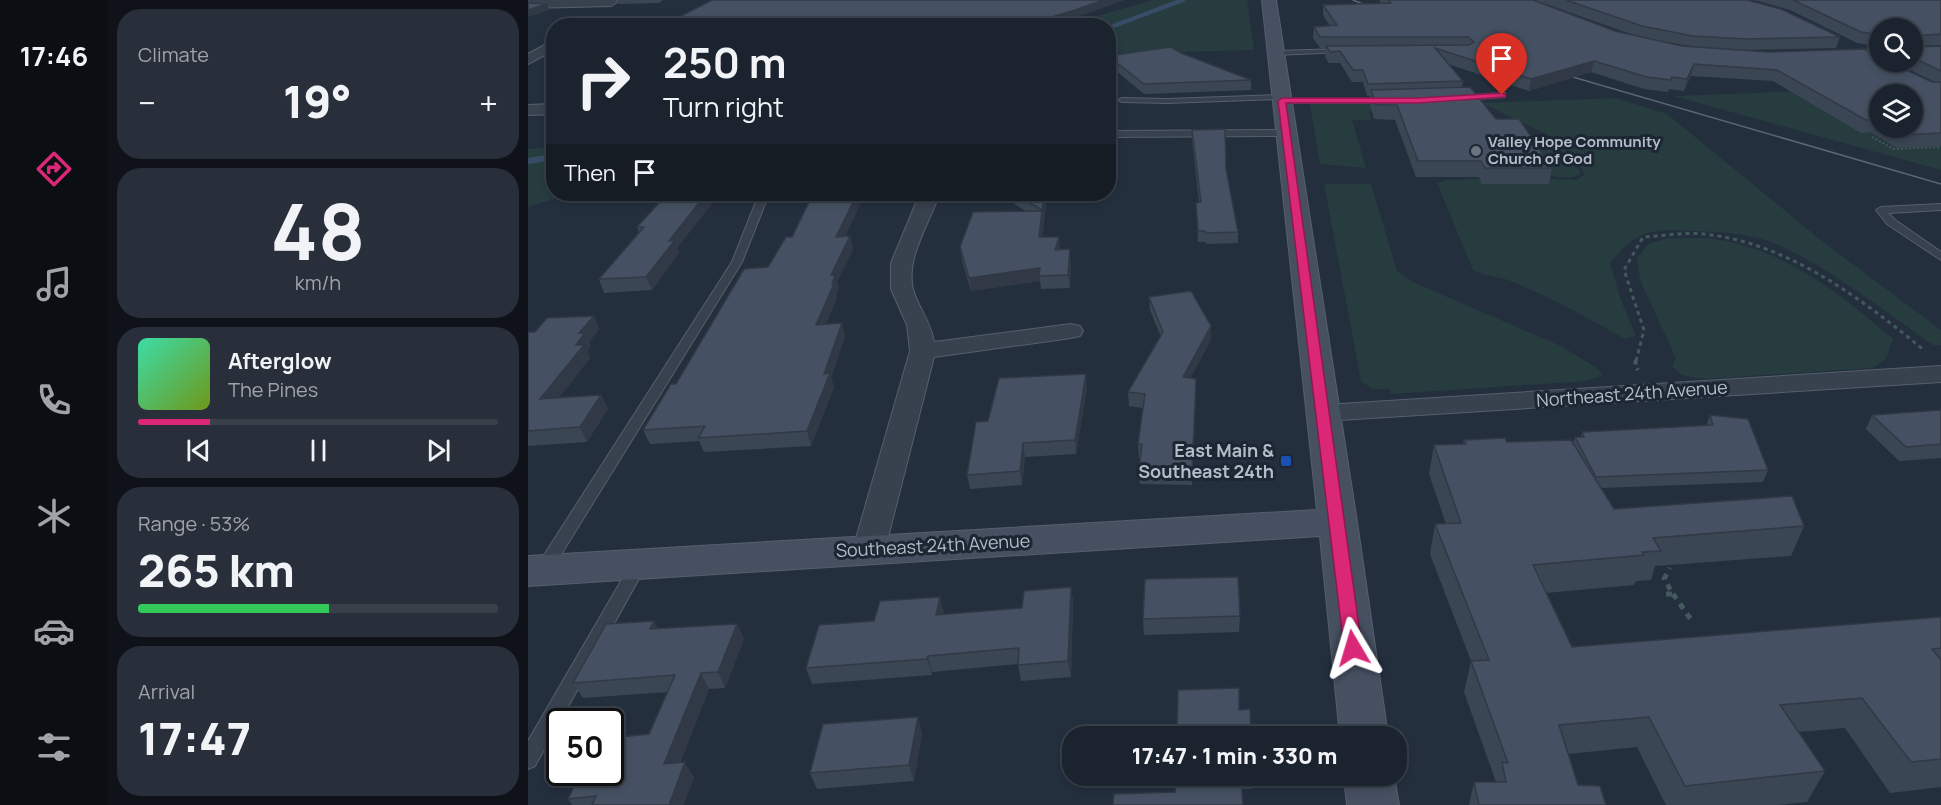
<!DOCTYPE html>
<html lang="en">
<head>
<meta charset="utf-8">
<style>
	:root { --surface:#1b232e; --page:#282f3a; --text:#f1f3f6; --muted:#a0a4aa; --line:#39404a; --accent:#db2777 }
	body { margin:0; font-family:Manrope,sans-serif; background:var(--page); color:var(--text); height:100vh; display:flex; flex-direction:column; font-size:22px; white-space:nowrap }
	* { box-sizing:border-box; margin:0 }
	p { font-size:20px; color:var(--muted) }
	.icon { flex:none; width:33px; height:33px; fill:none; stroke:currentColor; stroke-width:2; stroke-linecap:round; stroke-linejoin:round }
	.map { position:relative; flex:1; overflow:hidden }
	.sheet { display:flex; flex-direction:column; gap:9px; padding:9px; background:#0f1319; width:420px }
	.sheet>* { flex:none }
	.hud { position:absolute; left:18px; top:18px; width:570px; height:183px; border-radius:24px; box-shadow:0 3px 9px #0003,0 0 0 2px var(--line); background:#1b232e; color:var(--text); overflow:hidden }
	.fabs { position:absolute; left:1341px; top:18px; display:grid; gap:12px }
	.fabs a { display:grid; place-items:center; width:54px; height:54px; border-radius:50%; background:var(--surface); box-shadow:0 3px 9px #0003,0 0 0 2px var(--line); font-size:30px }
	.speed { position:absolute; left:18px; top:708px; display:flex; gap:12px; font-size:30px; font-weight:700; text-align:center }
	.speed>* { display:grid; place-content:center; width:78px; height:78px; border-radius:50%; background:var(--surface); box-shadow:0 3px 9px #0003,0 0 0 2px var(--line); line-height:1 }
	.speed .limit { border:3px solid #111; border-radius:9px; background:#fff; color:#111 }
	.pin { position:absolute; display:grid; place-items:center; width:51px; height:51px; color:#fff; margin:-62px -26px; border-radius:50% 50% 50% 0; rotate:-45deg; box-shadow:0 0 6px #0007 }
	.pin .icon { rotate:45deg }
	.me { position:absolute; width:66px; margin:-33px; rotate:353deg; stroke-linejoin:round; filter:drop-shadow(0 0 4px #0008) }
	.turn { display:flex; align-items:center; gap:21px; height:126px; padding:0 18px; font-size:27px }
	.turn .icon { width:78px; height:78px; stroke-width:2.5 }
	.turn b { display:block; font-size:42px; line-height:51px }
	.then { display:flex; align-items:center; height:57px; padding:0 18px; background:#0003; gap:12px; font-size:22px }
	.big { font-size:45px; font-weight:800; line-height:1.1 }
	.sheet .card { flex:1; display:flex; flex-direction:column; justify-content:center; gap:9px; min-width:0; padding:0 21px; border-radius:24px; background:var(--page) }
	.sheet .dial { align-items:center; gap:0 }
	.dial b { font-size:78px; line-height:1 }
	.song { display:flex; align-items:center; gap:18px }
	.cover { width:72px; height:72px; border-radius:9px; background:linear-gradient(135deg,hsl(160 70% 55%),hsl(80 70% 35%)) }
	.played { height:6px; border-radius:3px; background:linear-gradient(90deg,var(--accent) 20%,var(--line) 20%) }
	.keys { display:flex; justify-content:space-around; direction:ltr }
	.heat { display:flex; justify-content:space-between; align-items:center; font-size:33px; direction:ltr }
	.charge { height:9px; border-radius:4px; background:linear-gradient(90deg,#34c759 53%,var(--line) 0) }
	.trip { position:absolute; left:534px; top:726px; width:345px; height:60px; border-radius:24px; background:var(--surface); box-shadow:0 3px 9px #0003,0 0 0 2px var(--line); font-weight:800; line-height:60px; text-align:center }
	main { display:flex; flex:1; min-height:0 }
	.dock { display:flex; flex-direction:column; width:108px; justify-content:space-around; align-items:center; background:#0b0e12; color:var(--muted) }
	.dock .icon { width:42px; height:42px }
	.dock .on { color:var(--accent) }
	.dock b { font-size:27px; color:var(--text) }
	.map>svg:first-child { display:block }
</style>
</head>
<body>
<main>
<nav class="dock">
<b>17:46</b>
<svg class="icon on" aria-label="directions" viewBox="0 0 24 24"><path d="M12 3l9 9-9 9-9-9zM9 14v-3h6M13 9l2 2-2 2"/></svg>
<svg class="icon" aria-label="music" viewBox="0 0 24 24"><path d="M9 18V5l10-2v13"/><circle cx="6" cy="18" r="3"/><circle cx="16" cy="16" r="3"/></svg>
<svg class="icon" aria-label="phone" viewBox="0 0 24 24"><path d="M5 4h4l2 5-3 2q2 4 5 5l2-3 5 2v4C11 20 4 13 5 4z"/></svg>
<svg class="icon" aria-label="climate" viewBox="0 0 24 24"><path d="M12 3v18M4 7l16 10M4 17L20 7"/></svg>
<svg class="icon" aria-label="car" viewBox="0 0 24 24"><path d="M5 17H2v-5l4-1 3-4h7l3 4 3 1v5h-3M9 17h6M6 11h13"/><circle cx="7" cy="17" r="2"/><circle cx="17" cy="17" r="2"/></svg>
<svg class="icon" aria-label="filters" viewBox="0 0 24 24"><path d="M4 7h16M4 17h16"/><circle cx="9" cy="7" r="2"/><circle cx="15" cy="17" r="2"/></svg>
</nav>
<section class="sheet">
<div class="card"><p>Climate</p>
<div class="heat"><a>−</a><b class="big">19°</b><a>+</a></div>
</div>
<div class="card dial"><b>48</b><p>km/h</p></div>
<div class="card">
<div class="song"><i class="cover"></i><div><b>Afterglow</b><p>The Pines</p></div></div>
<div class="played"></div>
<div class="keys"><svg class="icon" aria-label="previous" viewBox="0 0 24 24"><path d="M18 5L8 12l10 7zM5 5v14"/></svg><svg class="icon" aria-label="pause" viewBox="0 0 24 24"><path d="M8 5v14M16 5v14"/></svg><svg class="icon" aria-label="next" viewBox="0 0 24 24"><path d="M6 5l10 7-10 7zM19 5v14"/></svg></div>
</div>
<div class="card"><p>Range · 53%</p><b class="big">265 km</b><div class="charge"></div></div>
<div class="card"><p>Arrival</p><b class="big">17:47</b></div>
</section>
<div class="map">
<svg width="1413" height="805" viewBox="0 0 1413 805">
	<rect width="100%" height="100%" fill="#242f3e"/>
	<path fill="#263c3f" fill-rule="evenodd" d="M625,0H719L726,50L581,54L580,26H535Z
		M1380,87L1413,117V170L1146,96ZM1352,94H1384V128H1352Z
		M1088,98L1139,114L1294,241L1413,330V345H1405C1356,311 1298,264 1243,242C1220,233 1191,232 1166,231C1123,229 1110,229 1082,263L1093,300L1108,336L1097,339C1060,318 1024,298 985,282C972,276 957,277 945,270L909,183L918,180L952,179L955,184H1020L1018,179L1049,180L1056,175L1052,166L1026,147L1038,144L954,103Z
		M929,101L899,111H842L843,120H824L838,168L792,164L782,104Z
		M25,147L26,194H43L2,206L0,210V149Z
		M1006,148C1023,148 1048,156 1053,174C1041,180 1031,178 1019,174Z
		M796,184H843L869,271L887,283L1033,346L1067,367L1075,375L1059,381L863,394L861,389H844L833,381Z
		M1140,238C1155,239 1171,237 1186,239C1256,249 1313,294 1365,339L1358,359L1345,368L1175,379L1153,375L1144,366L1148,358L1112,280L1109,259L1120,244Z"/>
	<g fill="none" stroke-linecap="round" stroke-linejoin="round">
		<path stroke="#394c67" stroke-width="4.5" d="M580,28L655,0"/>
		<path stroke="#394c67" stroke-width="6" d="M0,161L26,157"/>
		<defs>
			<path id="lane" d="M814,49L816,52L748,55L745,53L748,51Z
				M974,93H977V97L933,100L929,98L933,96Z
				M753,95H756V99H860L864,101L860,103H751V99L639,103L594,102L590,100L594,98L639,99Z
				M580,131L758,130L762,133L758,136L580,137Z
				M231,194H241L214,262L21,574L15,576L9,574L7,570L9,566L204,262Z
				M1413,204V210L1360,213L1367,220L1413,252V260L1359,224L1348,210L1353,207Z
				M110,560L116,562L118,566L7,766L0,769V741L104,562Z"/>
			<path id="street" d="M0,0H88L89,2L83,6L0,8Z
				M26,40V50L0,64V54Z
				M1352,49V57L1310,59L1303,55L1310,51Z
				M26,104V114L0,115V105Z
				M398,197L405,199L408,203C398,228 378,261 385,289C390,308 402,319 406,342L543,324L552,326L555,331L552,336L543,338L406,357L357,549L352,557L341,560L330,557L325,549L382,351L379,325L363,289V263L388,203L391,199Z
				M1413,366V382L796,421L786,419L782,413L786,407L796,405Z"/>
			<path id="secondary" d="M734,0H748L829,522L860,736H812L792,536L0,586V556L789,510Z
				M816,776H866L871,805H819Z"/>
		</defs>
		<use href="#lane" stroke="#565f6c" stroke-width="2"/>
		<use href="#street" stroke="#565f6c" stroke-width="2"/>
		<use href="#secondary" stroke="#565f6c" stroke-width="2"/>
		<path stroke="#44595c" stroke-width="2" stroke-dasharray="2 2" stroke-linecap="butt" d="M1344,137L1366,149L1413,147"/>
		<path stroke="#44595c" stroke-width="3" stroke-dasharray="4 4" stroke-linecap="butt" d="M1108,361L1116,330L1096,270L1115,237C1135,236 1155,232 1175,234C1259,242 1334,299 1397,351"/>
		<path stroke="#44595c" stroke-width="4" stroke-dasharray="4.5 4.5" stroke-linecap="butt" d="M1108,360L1107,365L1110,370"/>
		<path stroke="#44595c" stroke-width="5" stroke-dasharray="6 6" stroke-linecap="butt" d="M1138,594H1145L1136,579L1142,568
			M1145,594L1164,621"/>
		<use href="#lane" fill="#38414e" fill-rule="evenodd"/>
		<use href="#street" fill="#38414e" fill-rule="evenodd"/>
		<use href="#secondary" fill="#465061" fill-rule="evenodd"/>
		<path stroke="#5a6575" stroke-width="1.5" d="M825,0L850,10
			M1031,73L1413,184"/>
	</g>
	<path fill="#3b4654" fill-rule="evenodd" d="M89,0H135L131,3L90,4Z
		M851,0H1219L1312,37L1308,48L1214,50L1404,82H1407L1365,62H1384V28H1352V47L1329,43L1262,10L1230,1L1223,0H1413V45L1388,46L1389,47L1413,46V146L1369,148L1342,132L1333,133L1245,81L1163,76L1156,91L1141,89L1140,92L1116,89L1063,72L1001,91L920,64L935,81L934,88L968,119L1024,168L1021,184H954L951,177H888L867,120L846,119L842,105V96H839L835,82H824L812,63H801L797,57L798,48H792L785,38L786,27L802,26L795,15V5L853,3ZM1007,1L1015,3L1111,37L1087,31ZM1115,38L1162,46H1154ZM1352,94L1384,128H1352Z
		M653,53L723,80V90L616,94L581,65L580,56Z
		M664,130L698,169L710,232V243L678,244V242H670L668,203L671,202L664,140Z
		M337,194L317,236H322L325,249L309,282L311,288L308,294L309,297L298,324L317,336L303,378L306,387L283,446L176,452L171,441L122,444L115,430L148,384L264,237Z
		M470,194H519L514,237L532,249L543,262L542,288L513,289L512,281L443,291L434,260L432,247L498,211Z
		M185,202L149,248L151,253L124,290L76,293L71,279L111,232L109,227Z
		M621,297L683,326V340L662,378L668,394L664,485L612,484L611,469L612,459H611L610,444L615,408L601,406L600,392L633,337L622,310Z
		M66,316L71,329L61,342L63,346L59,352L62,358L31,397L73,395L80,409L59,442L0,446V332H7Z
		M559,387L548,454L497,457L494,485L442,489L439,475L460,421Z
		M1413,408V458L1371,461L1338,429L1344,415L1412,410Z
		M1182,415L1240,470L1235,482L1073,488L1086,509L1276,526L1263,556L1127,566L1123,580L1108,581L1106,585L1018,593L1044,647L1413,617V787L1362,793L1317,728L1271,732L1297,771L1279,802L1249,805H1138L1109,747L1040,754L1050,785L1078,805H941L946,782H968L936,692L943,661L902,554L907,524H918L901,474L906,445L935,444L936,440L979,442L1045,443L1047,437H1053L1054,432L1178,426Z
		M543,587L545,603L543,677L493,681L490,664L404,672V675L284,684L278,668L346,621L412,597L416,615L494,608Z
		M712,616L711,632L616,635L615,619Z
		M126,621L130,629L209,624L216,639L197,688L181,689L152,763L166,778L155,805H44L40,799L121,734L140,692L55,698L45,683Z
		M394,733L386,781L289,789L282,773Z
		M648,776H725L724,789H714Z"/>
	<path fill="#303945" d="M576,0H597L544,19L522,26H493Z
		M19,4L21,10L0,17V10Z
		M1066,61L1063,72L1001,91L1003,79Z
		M1166,64L1163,76L1156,91L1159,79Z
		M178,194H182L185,202L149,248L151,253L124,290L118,277L141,241Z
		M329,194H337L311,249L308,237Z
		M516,194H519L516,222L514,210Z
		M514,211L516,223L513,250L511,237Z
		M322,236L325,249L309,282L311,288L308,294L309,297L292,338L288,325L303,275Z
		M531,237L532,249L527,250Z
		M542,249L543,262L542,288L540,275Z
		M512,268V281L443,291L441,278Z
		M66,316L71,329L61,342L63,346L59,352L62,358L20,413L12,399L48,345L51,333Z
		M314,323L317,336L303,378L306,387L283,446L279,431L296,374Z
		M683,326V340L655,391V377Z
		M558,374L559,387L548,454L547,440Z
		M668,379V394L664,485V470Z
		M73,395L80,409L59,442L52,427Z
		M495,443L497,457L494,485L492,471Z
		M543,587L545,603L543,677L540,661Z
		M412,597L416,613L412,631L408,615Z
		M126,621L134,637L122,629Z
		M209,624L216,639L197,688L190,672Z
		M400,656L404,672V675L399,659Z
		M173,673L181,689L145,780L136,764Z
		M390,717L394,733L386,781L381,765Z
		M157,762L166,778L155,805H141Z"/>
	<path fill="#455162" stroke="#303945" stroke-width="1.5" d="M184,0H576L544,11L493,26H134Z
		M860,0H1005L1087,31L1154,46L1241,52L1336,49L1352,57V62H1361L1404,82H1413V133L1374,135L1361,128H1384V94H1352V122L1347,119L1338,120L1249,70L1166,64L1159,79L1144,77L1143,80L1119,77L1066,61L1003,79L907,48L935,81L840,84L835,70H825L812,51L802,52L798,46L941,45L946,42L940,37H792L786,27L809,25L795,5L863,3Z
		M1038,0H1219L1253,9L1312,37L1217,39L1165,36L1114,26Z
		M1265,0H1413V34L1387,36L1386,45L1389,47L1413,46V71L1384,57V28H1352V35L1333,32Z
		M0,3L19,4L0,10Z
		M643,47L653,53L723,80L616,84L580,56Z
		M942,87L968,119H991L1024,168H957L953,161H890L869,105H848L843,90Z
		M697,129L698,169L710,232L678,233L677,231H670L668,203L673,202L664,130Z
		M139,194H178L141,241L147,240L118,277L71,279L116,227H109Z
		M285,194H329L308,237L322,236L303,275H307L304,284H306L288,325L314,323L296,374L302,373L279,431L170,438L177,426L115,430L143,384H148L216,269L240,267L258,237H264Z
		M487,194H516L514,210Z
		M514,211L511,237H531L527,250L542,249L540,275L511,276L512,268L441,278L432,247L445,212Z
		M663,291L683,326L655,377L668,379L664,470L611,469L614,444H610L617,394L600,392L635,332L621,297Z
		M66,316L51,333H57L48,345H56L12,399L73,395L52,427L0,431V332H7L19,318Z
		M558,374L547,440L495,443L492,471L439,475L448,422L460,421L471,378Z
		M1413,410V444L1378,447L1344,415Z
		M1182,415L1220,419L1240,470L1068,477L1047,437H1056L1054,432L1185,425Z
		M977,438L979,442L1043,440L1086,509L1264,496L1276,526L1125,538L1133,551L1114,552L1116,555L1005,565L1044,647L1413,617V648L1404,649L1413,660V759L1383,762L1334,698L1252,705L1297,771L1157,786L1121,717L1031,725L1050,785L1072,786L1078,805H951L946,782H978L974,762L980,763L943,661L961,660L907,524L933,523L906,445L938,444L936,440Z
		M710,577L712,616L615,619L617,579Z
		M543,587L540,661L490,665L491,648L400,656L399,659L278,668L291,625L346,621L352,601L412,597L408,615L494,608L496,591Z
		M126,621L122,629L209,624L190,672L173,673L136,764L157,762L141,805H64L68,796L40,799L53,772H82V738L121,734L147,675L45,683L78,624Z
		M711,688V710L722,709L723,736H649L650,690Z
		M390,717L381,765L282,773L295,724Z
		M648,776H713L715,805H585L586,794L647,792Z"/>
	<path fill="#db2777" stroke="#8e194d" stroke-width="1.5" d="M974,93L978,95L977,97L890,103H758L834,648L832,653L825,655L819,653L816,648L750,101L754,98H890Z"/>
	<circle fill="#6b7280" stroke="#1d2633" stroke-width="2" cx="948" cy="151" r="6"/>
	<rect fill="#1a4fb4" stroke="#1d2633" stroke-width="2" x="752" y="455" width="12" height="12" rx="3"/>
	<g text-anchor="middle" stroke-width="6" stroke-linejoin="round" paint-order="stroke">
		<g font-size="15" font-weight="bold" fill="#b4bcc9" stroke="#1d2633" text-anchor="start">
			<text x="960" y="147">Valley Hope Community<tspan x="960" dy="17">Church of God</tspan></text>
		</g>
		<g font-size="18" fill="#b4bcc9" stroke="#1d2633">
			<text transform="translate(1104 394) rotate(-4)" y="6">Northeast 24th Avenue</text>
			<text transform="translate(405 546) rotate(-3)" y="6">Southeast 24th Avenue</text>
		</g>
		<g font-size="18" font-weight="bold" fill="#b4bcc9" stroke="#1d2633" text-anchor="end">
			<text x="746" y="457">East Main &amp;<tspan x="746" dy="21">Southeast 24th</tspan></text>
		</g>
	</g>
</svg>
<div class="fabs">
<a><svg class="icon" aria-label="search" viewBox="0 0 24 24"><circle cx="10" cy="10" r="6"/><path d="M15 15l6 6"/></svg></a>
<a><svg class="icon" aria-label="layers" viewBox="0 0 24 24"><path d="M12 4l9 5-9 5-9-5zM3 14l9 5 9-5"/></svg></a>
</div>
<div class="speed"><div class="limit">50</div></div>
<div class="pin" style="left:974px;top:95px;background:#d93025"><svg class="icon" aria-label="arrive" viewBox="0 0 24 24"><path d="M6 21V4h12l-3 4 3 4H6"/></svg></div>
<svg class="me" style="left:825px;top:648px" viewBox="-20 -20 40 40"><path d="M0-17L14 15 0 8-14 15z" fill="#db2777" stroke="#fff" stroke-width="4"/></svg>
<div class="trip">17:47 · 1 min · 330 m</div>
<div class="hud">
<div class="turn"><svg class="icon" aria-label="right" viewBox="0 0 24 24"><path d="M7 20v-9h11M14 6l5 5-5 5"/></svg><div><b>250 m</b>Turn right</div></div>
<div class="then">Then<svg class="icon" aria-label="arrive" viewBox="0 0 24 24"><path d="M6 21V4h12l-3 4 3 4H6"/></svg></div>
</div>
</div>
</main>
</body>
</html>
